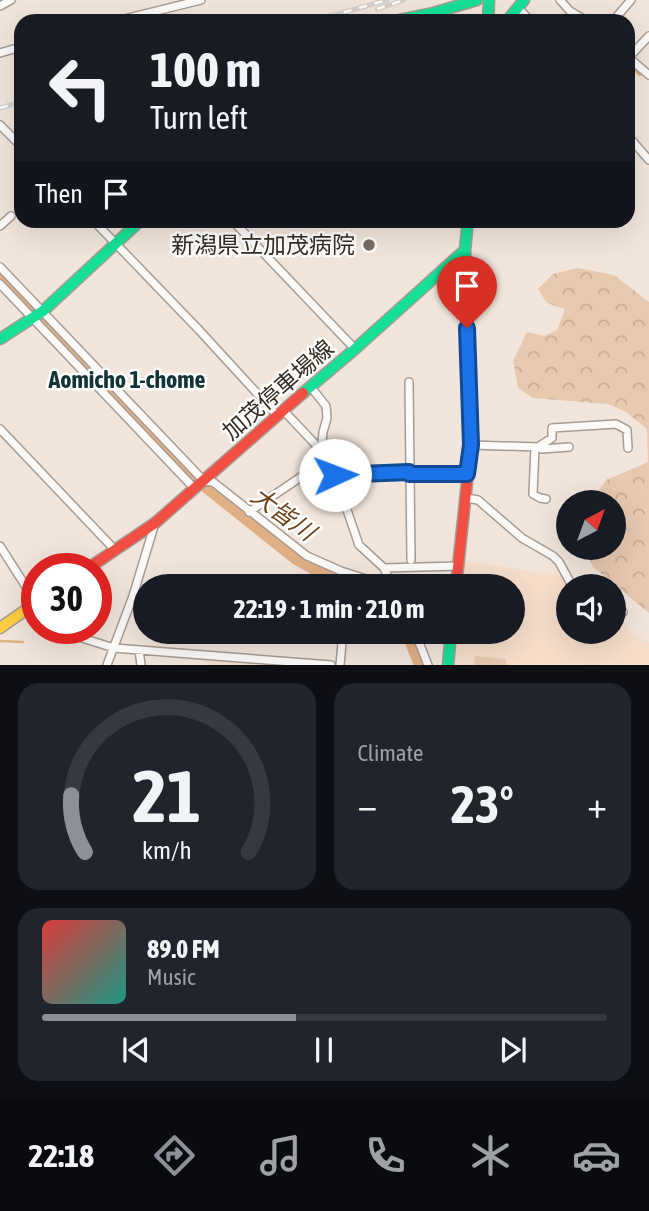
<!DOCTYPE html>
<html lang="en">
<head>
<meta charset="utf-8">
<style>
	:root { --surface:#171b24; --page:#20242c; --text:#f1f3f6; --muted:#9ea1a6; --line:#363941; --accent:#8c9099 }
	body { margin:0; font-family:"Asap Condensed","Noto Sans JP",sans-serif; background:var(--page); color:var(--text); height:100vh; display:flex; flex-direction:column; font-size:26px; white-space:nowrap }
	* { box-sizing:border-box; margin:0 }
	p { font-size:23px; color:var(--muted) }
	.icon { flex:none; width:38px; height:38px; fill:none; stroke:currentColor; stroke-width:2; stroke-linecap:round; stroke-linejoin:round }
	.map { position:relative; height:665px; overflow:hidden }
	.details { display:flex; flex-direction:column; gap:18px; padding:18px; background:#0d0f14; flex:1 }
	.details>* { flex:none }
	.top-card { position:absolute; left:14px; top:14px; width:621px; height:214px; border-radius:21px; box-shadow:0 7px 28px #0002; background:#171b24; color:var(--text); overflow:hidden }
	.needle { width:46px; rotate:41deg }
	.buttons { position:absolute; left:556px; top:490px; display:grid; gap:14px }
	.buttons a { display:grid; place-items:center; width:70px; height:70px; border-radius:50%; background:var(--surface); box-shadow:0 7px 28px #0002; font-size:35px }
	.speed { position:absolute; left:21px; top:553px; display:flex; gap:14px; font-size:35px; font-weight:700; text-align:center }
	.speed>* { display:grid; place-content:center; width:91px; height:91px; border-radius:50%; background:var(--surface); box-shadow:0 7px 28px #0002; line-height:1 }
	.speed .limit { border:10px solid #d22; background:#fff; color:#111 }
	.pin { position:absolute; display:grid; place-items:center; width:60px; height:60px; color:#fff; margin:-72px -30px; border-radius:50% 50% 50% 0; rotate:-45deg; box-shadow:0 0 7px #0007 }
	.pin .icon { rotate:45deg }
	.me { position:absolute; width:77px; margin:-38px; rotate:88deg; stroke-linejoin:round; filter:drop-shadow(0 0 5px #0008) }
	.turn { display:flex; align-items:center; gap:24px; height:147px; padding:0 21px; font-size:32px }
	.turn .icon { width:91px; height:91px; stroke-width:2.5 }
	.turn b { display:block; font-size:49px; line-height:60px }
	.then { display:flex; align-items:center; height:66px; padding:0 21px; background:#0003; gap:14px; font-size:26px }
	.big { font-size:52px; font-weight:700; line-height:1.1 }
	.details .card { flex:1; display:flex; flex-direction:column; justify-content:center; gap:10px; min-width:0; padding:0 24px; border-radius:21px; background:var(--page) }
	.details .dial { align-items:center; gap:0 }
	.dial svg { height:182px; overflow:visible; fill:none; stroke:var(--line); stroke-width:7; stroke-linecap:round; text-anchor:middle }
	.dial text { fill:var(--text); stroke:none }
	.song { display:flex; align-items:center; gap:21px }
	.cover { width:84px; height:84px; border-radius:10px; background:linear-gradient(135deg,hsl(0 70% 55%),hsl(170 70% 35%)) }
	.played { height:7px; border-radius:4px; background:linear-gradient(90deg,var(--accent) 45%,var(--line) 45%) }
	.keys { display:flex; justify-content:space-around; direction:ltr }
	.heat { display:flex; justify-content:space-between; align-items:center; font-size:38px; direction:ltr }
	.details .tiles { flex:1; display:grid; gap:18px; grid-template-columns:1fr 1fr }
	.card:last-child { grid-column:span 2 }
	.trip { position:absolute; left:133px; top:574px; width:392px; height:70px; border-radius:35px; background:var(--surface); box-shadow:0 7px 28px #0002; font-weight:700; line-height:70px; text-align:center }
	.tab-bar { display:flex; height:112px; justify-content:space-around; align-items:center; background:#090b0e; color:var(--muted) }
	.tab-bar .icon { width:49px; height:49px }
	.tab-bar .selected { color:var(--accent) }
	.tab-bar b { font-size:32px; color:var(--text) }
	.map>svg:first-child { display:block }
</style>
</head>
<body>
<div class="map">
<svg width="649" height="665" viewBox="0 0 649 665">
	<defs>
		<pattern id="forest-crowns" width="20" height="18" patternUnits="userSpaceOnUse" patternTransform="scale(1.75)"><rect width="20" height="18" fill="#e7c9b0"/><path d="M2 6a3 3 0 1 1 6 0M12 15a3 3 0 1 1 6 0" fill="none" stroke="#c7ad97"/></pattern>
	</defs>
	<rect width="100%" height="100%" fill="#f2e6dc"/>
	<path fill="#f6decb" d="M465,560L500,567L558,574L569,586V632H614V612L618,614L632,634L649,642V665H453L456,632H513V586H462Z
		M206,660L291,665H205Z"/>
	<path fill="url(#forest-crowns)" d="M578,268L614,275L649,302V613L593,567L584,548H614V502H590L606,480L648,462L647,429L626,412L608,404L533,398L518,388L513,361L527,332L544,336L557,330L565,309L547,303L538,289L553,274Z"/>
	<path fill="#e7c9b0" d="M475,656L506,659V665H474Z"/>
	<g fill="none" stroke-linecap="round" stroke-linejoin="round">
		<path stroke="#e0af84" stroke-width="2.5" d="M628,64L640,75
			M0,641L23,642"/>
		<path stroke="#e0af84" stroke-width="16" d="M0,275L33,308
			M45,320L194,478
			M208,486L297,557L315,567L374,586
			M409,632L421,662"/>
		<defs>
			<path id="street" d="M560,0L570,11L587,21
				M0,6L11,0
				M518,8L531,21
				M116,21L201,0
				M613,21L631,0
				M0,53L21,47
				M628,57L649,75
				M629,57L649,36
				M0,125L21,146
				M628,136L649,160
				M93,220L199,330L277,415
				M232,220L355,349
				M0,226L11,216
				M0,267L204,481L213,482L307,556L341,571L388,586
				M0,284L194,488
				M409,382L411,560
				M283,410L317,446L326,460L335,475L359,545L384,568L392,586
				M0,429L115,550
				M471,445L538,447L552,438V428L616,424L627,430L628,448
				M535,447L533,494L540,498L546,499
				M538,447L542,449L569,447
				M409,474H467
				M335,475L409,472
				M467,498L478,500L522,538L553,556L559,562L570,582L578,586
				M249,512L326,460L322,443L323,432L327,418L326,406L310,386
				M0,546L37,604
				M384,568L458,566
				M341,571L338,583L346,586
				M614,607L623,612
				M60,628L66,633L114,648L331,665
				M415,632L428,665
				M139,650L141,665
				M107,665L133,596L155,523
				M340,665L343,632"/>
			<path id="fast" d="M394,21L433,13L477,0
				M488,21L489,0
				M507,21L524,0
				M468,220L465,250L470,410
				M0,339L43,311L141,220
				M303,393L355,349L465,250
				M448,665L451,632"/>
			<path id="slow" d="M0,628L37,602"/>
			<path id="jam" d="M87,569L155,523L303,393
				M456,586L471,445L470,410"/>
		</defs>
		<use href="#street" stroke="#a69c94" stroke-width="10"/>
		<use href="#fast" stroke="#a69c94" stroke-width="13"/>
		<use href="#slow" stroke="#a69c94" stroke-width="13"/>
		<use href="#jam" stroke="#a69c94" stroke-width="13"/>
		<use href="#street" stroke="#fdfbfa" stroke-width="7"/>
		<use href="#fast" stroke="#16e098" stroke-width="10"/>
		<use href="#slow" stroke="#ffcf43" stroke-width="10"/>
		<use href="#jam" stroke="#f24e42" stroke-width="10"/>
		<defs>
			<path id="rail" d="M377,9L404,0
				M313,21L387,0
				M0,108L21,102"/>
		</defs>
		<use href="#rail" stroke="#d3cfcd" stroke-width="5"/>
		<use href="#rail" stroke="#fff" stroke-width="2.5" stroke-dasharray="8" stroke-linecap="butt"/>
	</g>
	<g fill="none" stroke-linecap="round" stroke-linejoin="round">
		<defs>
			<path id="route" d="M335,475L409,472V474H467L471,445L467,328"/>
		</defs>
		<use href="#route" stroke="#114b97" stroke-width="18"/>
		<use href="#route" stroke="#1a73e8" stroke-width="12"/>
	</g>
	<circle fill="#786d64" stroke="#fff" stroke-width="2.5" cx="369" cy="245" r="7"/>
	<g text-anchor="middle" stroke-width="5" stroke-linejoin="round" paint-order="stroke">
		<g font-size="23" fill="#362c23" stroke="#fff" text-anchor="end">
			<text x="355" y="253">新潟県立加茂病院</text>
		</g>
		<g font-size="23" fill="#362c23" stroke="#fff">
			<text transform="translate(278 390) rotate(-41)" y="8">加茂停車場線</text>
		</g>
		<g font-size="24" font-weight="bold" fill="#123439" stroke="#fff">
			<text x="127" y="388">Aomicho 1-chome</text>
		</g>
		<g font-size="24" font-style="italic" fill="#6e4218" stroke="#fff">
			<text transform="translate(283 514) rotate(36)" y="8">大皆川</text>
		</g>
	</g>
</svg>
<div class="buttons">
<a><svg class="needle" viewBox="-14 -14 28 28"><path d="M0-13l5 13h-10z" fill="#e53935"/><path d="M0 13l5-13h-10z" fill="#9ea1a6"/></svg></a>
<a><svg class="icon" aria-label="sound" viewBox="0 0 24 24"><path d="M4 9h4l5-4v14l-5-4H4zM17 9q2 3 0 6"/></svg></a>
</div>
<div class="speed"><div class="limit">30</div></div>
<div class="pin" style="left:467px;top:328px;background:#d93025"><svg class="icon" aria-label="arrive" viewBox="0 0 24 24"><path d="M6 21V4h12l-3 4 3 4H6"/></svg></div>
<svg class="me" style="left:335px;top:475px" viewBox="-20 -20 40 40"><circle r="19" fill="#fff"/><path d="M0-13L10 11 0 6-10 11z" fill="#1a73e8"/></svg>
<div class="trip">22:19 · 1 min · 210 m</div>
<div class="top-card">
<div class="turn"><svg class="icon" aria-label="left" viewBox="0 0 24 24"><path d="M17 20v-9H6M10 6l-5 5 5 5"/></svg><div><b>100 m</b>Turn left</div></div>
<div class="then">Then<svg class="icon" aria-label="arrive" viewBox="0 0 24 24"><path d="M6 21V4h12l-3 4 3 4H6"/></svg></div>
</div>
</div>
<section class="details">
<div class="tiles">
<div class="card dial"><svg viewBox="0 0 100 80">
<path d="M14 69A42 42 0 1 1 86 69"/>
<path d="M14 69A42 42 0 0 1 8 44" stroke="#8c9099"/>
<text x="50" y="56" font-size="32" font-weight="700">21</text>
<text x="50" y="72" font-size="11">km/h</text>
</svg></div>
<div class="card"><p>Climate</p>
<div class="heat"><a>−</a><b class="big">23°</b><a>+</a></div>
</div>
<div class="card">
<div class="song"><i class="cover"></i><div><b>89.0 FM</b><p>Music</p></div></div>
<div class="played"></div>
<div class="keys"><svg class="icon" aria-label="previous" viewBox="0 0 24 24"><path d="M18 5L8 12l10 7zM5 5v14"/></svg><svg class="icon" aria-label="pause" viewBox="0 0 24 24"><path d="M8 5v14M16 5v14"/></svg><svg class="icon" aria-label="next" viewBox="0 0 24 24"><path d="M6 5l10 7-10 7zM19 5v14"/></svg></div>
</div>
</div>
</section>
<nav class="tab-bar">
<b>22:18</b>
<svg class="icon selected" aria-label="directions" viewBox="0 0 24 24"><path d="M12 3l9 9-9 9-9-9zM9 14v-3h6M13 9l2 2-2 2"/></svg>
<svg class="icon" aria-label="music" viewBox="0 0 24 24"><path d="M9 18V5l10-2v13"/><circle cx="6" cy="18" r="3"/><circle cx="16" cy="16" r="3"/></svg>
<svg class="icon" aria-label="phone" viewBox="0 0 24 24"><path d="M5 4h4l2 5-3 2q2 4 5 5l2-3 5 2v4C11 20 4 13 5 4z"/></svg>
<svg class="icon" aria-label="climate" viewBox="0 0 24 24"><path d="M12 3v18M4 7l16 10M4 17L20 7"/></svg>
<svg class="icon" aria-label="car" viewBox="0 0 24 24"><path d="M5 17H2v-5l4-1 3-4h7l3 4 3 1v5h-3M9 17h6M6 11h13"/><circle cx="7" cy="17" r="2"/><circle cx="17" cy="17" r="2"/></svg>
</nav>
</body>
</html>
